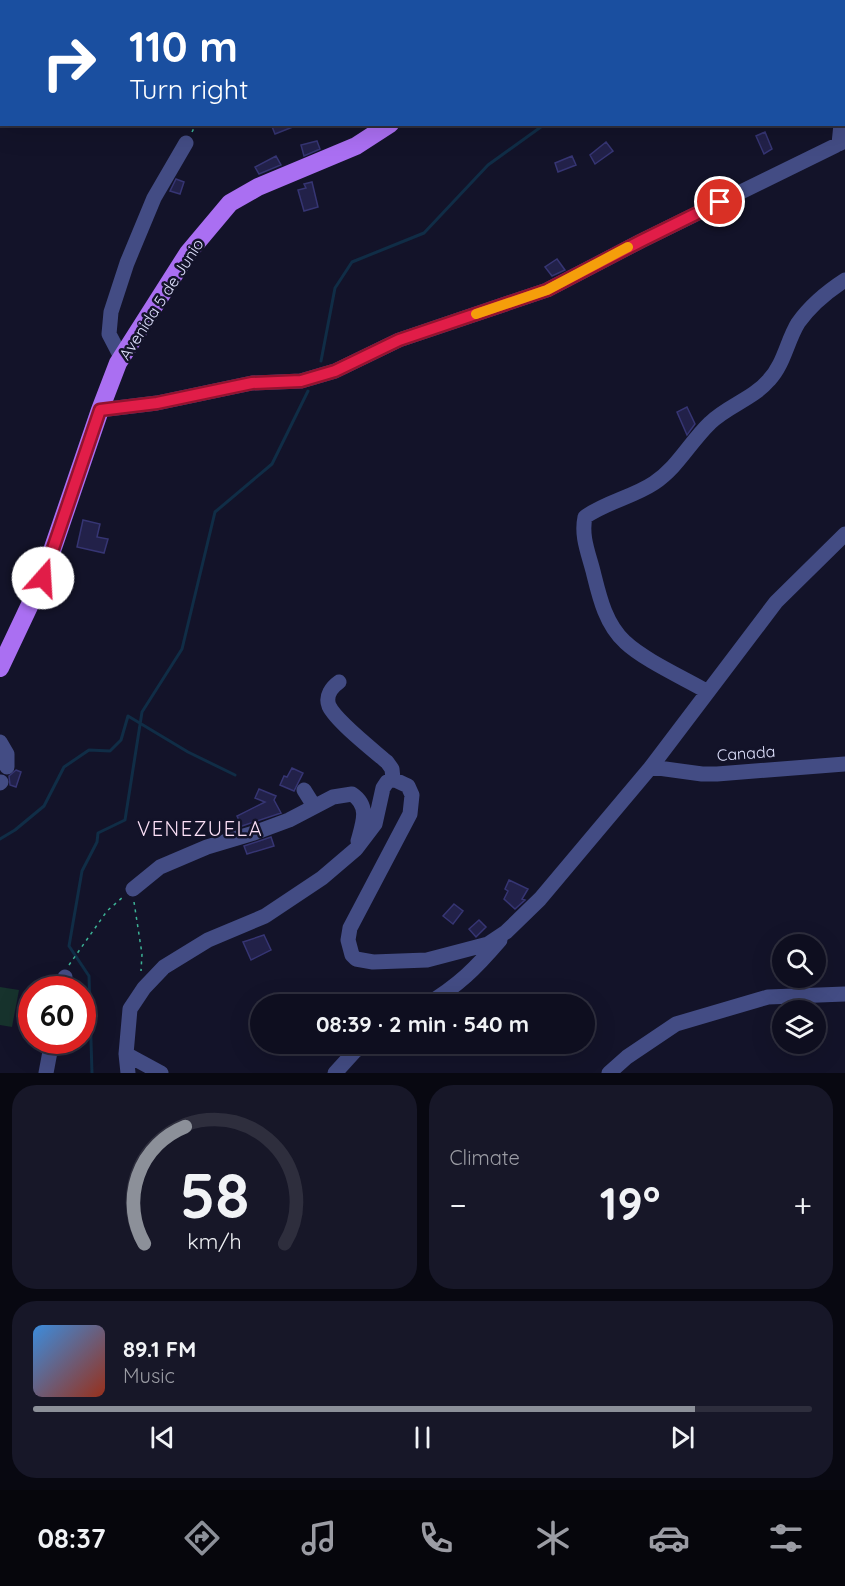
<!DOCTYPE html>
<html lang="en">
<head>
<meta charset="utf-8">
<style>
	:root { --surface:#0e0e1f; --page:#171728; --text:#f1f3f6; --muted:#9b9ca4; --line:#2e2e3d; --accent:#8c9099 }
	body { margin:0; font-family:Quicksand,sans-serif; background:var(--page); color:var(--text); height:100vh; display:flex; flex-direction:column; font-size:22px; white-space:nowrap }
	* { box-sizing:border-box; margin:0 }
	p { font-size:20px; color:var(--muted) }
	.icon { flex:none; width:33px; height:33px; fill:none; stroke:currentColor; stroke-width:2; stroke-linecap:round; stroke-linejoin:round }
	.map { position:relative; height:1073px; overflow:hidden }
	.details { display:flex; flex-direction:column; gap:12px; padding:12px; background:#080811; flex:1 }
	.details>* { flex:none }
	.banner { position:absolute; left:0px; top:0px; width:846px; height:126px; box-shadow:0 6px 24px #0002,0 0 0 2px var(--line); background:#1a4fa0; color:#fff; overflow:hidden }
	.controls { position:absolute; left:772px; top:934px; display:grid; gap:12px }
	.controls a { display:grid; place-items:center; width:54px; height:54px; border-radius:50%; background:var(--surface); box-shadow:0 6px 24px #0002,0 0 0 2px var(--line); font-size:30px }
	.speed { position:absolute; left:18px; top:976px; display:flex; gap:12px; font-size:30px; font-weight:700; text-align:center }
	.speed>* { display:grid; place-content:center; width:78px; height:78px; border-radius:50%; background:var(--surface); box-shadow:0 6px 24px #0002,0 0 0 2px var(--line); line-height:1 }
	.speed .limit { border:9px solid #d22; background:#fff; color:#111 }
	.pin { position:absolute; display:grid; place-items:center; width:51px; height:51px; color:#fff; margin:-26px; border:3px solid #fff; border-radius:50%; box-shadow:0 2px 6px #0007 }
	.me { position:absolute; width:66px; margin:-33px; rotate:19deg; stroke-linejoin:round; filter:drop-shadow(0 0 4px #0008) }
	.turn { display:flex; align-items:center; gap:21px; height:126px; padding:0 30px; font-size:27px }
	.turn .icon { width:78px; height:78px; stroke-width:2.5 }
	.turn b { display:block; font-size:42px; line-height:51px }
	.big { font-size:45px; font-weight:700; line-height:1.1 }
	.details .card { flex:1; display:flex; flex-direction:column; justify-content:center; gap:9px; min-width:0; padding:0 21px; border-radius:24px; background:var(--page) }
	.details .dial { align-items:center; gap:0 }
	.dial svg { height:156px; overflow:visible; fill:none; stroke:var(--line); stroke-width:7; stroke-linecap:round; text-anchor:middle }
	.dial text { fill:var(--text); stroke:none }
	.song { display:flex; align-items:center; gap:18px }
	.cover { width:72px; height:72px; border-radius:9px; background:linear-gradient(135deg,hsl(210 70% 55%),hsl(10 70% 35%)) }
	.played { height:6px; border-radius:3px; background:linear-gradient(90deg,var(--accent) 85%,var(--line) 85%) }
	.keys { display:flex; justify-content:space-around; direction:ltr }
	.heat { display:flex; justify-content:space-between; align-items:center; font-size:33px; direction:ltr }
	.details .tiles { flex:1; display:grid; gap:12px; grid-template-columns:1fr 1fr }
	.card:last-child { grid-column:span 2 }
	.trip { position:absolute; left:250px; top:994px; width:345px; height:60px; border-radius:30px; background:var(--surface); box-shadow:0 6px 24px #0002,0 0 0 2px var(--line); font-weight:700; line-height:60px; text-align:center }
	.menu { display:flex; height:96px; justify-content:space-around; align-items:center; background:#06060c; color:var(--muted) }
	.menu .icon { width:42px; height:42px }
	.menu .on { color:var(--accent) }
	.menu b { font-size:27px; color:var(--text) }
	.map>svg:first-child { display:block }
</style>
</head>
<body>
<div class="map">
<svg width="845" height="1073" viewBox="0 0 845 1073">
	<rect width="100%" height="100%" fill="#131329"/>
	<path fill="#17332d" d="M0,987L19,990L12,1027L0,1025Z"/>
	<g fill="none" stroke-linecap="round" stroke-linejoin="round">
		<path stroke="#102d46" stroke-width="3" d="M665,2L666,0
			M321,361L335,288L352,262L424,233L488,165L545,124
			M0,839L15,830L44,806L64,767L89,750L110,751L121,740L128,716L188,752L235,775
			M92,1073L89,976L69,946L82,871L97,842L98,833L125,820L142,712L182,649L215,512L272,464L308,391"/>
	</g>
	<path fill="#222149" stroke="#363573" stroke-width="1.5" d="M271,124H298V125L275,134Z
		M765,132L772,149L764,154L756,136Z
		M317,141L320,149L304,156L301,145Z
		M606,142L613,151L595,164L590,155Z
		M276,156L281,165L259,174L255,167Z
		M572,156L576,165L558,172L555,163Z
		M176,179L184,182L180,194L170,191Z
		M312,182L318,207L304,211L298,190L306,188L304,184Z
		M557,259L565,270L552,276L545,267Z
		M687,407L695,424L687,435L677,412Z
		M83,520L100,524L97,537L108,539L104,553L77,547Z
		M292,768L303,773L294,791L280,785L284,776L287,777Z
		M16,770L21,772L16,787L10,785L9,776Z
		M259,789L276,796L274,800L281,813L242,826L237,816L265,802L255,798Z
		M271,837L274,846L247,854L244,846Z
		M509,880L528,889L522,899L525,900L515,909L504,899L508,891L505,889Z
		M454,904L463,911L453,924L443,916Z
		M479,920L486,927L476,937L469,929Z
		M264,935L271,950L251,960L243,942Z"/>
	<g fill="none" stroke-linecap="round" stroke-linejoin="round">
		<path stroke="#3cb396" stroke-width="1.5" stroke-dasharray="3 4.5" stroke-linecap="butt" d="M192,132L196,124
			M134,902L142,954L141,971
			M69,965L107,911L123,897"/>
		<path stroke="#434c84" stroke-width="15" d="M59,0L63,2
			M813,0V2
			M0,1V0
			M306,2L310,0
			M844,86V100
			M839,144L841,124
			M121,357L109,334L111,312L127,263L154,198L186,143
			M100,410L157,403L252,383L301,381L335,371L399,340L547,290L641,241L845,141
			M339,682C332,687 325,696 329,706C336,721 373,750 387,762L392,769L393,779
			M708,692C684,678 644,660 625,642C605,624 599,595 593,571C588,552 581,536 585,517C606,502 633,497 654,483C678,467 690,442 710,423C727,406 753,399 769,380C784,364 787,341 798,323C810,306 828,291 845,280
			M0,742L7,754V767
			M651,767L702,774H717L845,764
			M0,783L1,782
			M304,790L314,806
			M133,889L160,867L207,847L254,833L289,820L333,797L352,794C370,806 363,823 358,841
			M62,990L65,977
			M426,1005C459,985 475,969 500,940
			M126,1054L161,1073
			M46,1073L52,1041
			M128,1073L126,1054L130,1009L144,988L164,967L208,940L265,916L322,878L356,849L375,824L383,788L387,782L393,779L408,786L412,795L410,814L350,928L348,940L352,955L356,959L373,962L427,960L488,944L506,932L540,899L651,767L776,602L845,534
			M335,1073L355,1051L366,1044
			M609,1073L627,1057L676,1024L768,997L845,994"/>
		<path stroke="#aa6ff2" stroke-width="18" d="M513,2L514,0
			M0,668L43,577L100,410L118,363L188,253L230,203L258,187L356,146L390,124"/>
	</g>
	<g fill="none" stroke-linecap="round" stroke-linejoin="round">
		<defs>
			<path id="route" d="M43,578L100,410L157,403L252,383L301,381L335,371L399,340L547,290L641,241L720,202"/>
		</defs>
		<use href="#route" stroke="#92132f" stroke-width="15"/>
		<use href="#route" stroke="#e11d48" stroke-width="10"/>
		<path stroke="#f59e0b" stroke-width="10" d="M476,314L547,290L628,247"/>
	</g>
	<g text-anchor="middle" stroke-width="5" stroke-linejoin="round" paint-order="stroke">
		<g font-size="16" fill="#dee0fc" stroke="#131329">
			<text transform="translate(161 299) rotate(-57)" y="6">Avenida 5 de Junio</text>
			<text transform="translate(746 753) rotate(-4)" y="6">Canada</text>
		</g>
		<g font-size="20" letter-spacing="1.5" fill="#fce0f7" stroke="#131329">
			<text x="200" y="836">VENEZUELA</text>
		</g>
	</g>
</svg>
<div class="controls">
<a><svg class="icon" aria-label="search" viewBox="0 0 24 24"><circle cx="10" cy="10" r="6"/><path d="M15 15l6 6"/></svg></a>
<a><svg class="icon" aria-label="layers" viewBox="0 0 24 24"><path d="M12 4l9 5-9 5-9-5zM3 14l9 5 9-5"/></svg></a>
</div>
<div class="speed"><div class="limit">60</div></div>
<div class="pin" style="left:720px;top:202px;background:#d93025"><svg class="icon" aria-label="arrive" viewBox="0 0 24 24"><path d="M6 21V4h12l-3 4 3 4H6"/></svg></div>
<svg class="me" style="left:43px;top:578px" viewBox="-20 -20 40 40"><circle r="19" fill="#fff"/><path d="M0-13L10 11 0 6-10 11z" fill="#e11d48"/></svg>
<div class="trip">08:39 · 2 min · 540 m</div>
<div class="banner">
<div class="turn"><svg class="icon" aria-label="right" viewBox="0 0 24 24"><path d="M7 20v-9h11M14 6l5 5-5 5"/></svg><div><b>110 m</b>Turn right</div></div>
</div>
</div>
<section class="details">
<div class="tiles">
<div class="card dial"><svg viewBox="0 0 100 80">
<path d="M14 69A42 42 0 1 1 86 69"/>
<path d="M14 69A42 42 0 0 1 35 9" stroke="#8c9099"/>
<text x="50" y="56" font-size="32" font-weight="700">58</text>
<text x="50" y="72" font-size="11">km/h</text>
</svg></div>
<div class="card"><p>Climate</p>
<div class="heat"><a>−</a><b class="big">19°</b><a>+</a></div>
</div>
<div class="card">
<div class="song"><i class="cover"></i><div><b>89.1 FM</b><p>Music</p></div></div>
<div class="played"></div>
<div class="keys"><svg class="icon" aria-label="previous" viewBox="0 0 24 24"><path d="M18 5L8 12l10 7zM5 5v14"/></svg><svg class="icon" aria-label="pause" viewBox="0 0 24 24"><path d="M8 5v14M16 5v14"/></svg><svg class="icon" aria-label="next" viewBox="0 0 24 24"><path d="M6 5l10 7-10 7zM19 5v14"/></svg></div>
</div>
</div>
</section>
<nav class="menu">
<b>08:37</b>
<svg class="icon on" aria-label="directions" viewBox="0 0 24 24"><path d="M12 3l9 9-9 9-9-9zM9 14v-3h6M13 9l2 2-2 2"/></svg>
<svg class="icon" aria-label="music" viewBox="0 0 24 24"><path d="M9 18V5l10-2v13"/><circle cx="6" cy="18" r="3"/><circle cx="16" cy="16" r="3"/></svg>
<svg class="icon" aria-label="phone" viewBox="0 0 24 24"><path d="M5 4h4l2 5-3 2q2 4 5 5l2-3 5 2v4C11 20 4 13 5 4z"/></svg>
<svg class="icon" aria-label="climate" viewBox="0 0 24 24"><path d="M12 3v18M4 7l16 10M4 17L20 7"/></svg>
<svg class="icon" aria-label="car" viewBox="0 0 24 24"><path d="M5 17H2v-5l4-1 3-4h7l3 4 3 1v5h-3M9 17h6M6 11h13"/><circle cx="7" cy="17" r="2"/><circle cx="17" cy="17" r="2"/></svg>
<svg class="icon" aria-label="filters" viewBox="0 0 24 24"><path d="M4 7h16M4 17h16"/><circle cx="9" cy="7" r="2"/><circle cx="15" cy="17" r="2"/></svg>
</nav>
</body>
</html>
